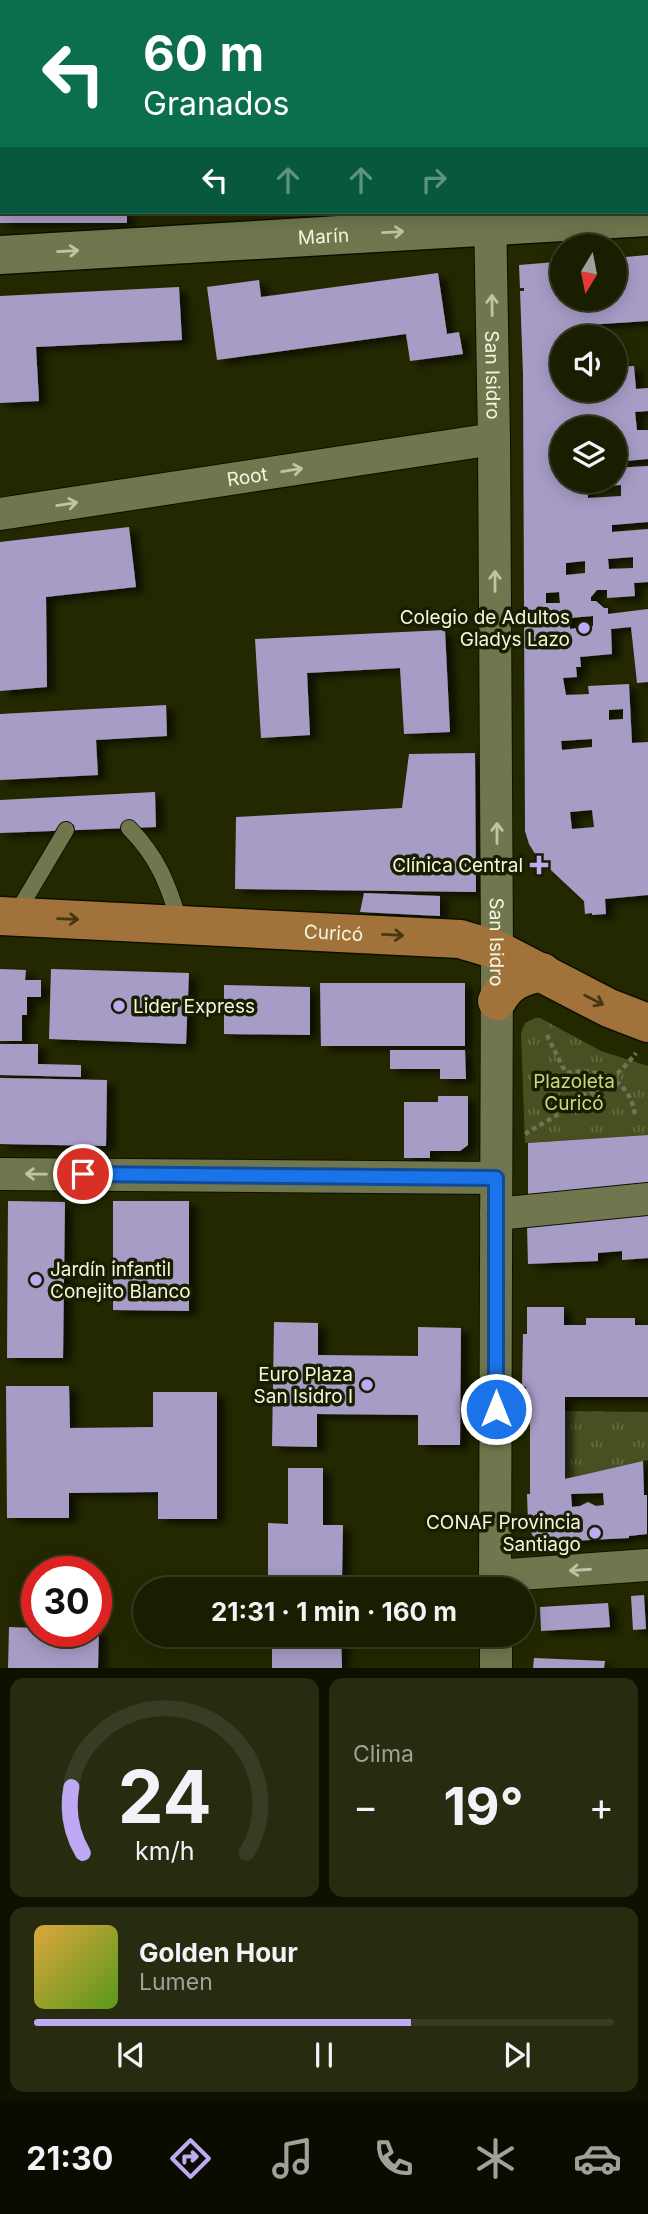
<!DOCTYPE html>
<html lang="es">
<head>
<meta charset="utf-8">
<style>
	:root { --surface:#1a1e00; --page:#272b0f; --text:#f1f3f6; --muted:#9fa299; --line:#383c22; --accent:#bea9f4 }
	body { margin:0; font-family:Inter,sans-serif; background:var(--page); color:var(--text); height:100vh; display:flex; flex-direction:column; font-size:26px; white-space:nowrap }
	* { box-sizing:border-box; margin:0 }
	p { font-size:23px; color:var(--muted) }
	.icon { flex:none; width:38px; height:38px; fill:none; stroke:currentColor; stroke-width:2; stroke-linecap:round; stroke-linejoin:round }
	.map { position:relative; height:1668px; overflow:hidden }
	.details { display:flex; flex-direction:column; gap:10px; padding:10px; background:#0e1000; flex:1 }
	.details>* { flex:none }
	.banner { position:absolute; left:0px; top:0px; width:649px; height:214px; box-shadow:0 4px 18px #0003,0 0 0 2px var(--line); background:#0b6e4f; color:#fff; overflow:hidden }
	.needle { width:46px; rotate:190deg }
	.fabs { position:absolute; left:550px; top:234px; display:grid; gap:14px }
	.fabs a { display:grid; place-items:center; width:77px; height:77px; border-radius:50%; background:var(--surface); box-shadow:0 4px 18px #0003,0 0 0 2px var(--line); font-size:35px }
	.speed { position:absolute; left:21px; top:1556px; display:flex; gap:14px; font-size:35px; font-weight:700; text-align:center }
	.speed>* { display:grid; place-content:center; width:91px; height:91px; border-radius:50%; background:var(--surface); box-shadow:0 4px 18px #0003,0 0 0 2px var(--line); line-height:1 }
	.speed .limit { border:10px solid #d22; background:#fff; color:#111 }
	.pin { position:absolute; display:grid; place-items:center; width:60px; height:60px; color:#fff; margin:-30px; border:4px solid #fff; border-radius:50%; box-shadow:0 2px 7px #0007 }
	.me { position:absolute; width:77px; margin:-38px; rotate:0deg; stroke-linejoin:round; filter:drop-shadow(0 0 5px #0008) }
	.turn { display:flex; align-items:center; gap:24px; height:147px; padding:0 28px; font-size:32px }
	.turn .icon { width:91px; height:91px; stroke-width:2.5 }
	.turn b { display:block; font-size:49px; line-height:60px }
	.lanes { display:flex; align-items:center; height:66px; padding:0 28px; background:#0003; justify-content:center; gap:35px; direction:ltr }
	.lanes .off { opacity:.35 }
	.big { font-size:52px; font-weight:700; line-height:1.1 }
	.details .card { flex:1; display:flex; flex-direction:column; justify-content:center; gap:10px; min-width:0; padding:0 24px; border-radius:14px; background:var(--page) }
	.details .dial { align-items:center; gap:0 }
	.dial svg { height:182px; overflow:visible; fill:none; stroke:var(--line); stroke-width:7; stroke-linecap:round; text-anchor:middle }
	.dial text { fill:var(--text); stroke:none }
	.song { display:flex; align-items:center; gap:21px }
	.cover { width:84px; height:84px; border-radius:10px; background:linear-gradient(135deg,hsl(40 70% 55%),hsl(90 70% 35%)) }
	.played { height:7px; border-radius:4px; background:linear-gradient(90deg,var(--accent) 65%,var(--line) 65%) }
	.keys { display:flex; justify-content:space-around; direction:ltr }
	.heat { display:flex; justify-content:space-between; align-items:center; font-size:38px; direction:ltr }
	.details .tiles { flex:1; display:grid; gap:10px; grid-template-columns:1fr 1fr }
	.card:last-child { grid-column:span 2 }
	.trip { position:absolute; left:133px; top:1577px; width:402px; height:70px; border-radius:35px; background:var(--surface); box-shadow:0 4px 18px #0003,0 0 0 2px var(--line); font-weight:700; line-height:70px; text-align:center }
	.dock { display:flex; height:112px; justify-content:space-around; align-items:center; background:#0a0c00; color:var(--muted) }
	.dock .icon { width:49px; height:49px }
	.dock .current { color:var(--accent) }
	.dock b { font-size:32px; color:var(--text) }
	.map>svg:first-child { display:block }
</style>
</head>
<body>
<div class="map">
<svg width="648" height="1668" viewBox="0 0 648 1668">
	<defs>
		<pattern id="grass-tufts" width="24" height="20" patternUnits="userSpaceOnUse" patternTransform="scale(1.75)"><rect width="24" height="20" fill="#485021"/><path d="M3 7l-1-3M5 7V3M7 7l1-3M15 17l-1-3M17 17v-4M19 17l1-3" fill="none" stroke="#636a41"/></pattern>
		<filter id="shadow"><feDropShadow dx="8" dy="4.5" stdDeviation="3.5" flood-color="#0009"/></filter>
	</defs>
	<rect width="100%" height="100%" fill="#232800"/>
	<path fill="url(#grass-tufts)" d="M535,1018H540L601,1051L648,1066V1135L525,1143L521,1033L525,1023Z
		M565,1411L648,1412V1460L565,1479Z"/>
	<path fill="#a79cc6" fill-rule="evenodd" filter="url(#shadow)" d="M0,212H127V223H0Z
		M648,255V321L587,325L588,338H562V390H614V367L634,366L636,389L648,388V411L635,412L637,430H648V459L615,462L614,429H562V481H614V468L648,466V522L612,525V532L648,529V582L634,583L635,596L607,598V590H597L591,597V601H596L604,608H608V614L648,609V682L637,683L631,627L611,629L612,654L580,657L581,667H576L577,677L563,678L566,695L589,694L588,686L629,684L632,743L648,742V895L605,899L606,914L592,915V913L585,914L584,901L537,857L529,844L525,831L523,374L520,291H524V288H520L519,265L556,262L557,266H559V262H562V299H614V258ZM621,485V496L588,498V487ZM633,557V568L609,569L608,559ZM585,561V573L566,575V563ZM559,592L560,603H546V593ZM593,616V626L570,629L569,618ZM623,709V719L609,720V710ZM592,739V747L562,750L561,741ZM592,810L594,827L572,829L570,812Z
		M438,273L447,334L459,332L463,354L410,361L406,334L217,360L207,287L259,280L261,297Z
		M179,287L182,340L36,347L39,401L0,403V296Z
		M129,527L136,587L46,597L47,687L0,691V542Z
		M445,630L450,732L404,734L400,668L307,673L310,735L261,738L255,639Z
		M166,705L167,736L96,740L98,775L0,780V714Z
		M475,753L476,892L235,889L236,817L402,808L409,754Z
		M155,792L156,827L0,833V800Z
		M364,893L440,896V916L360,912Z
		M0,969L26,970L25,980H41V997H27V1015H22V1041H0Z
		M51,969L189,973L186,1044L49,1039Z
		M320,983H465V1046H321Z
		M224,985L310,987V1035L224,1034Z
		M0,1044H38V1064L81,1065V1077L0,1075Z
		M390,1050H465L466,1079H440V1069H390Z
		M0,1078L107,1080L106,1146L0,1144Z
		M438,1096H468V1145L460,1151H430V1158H404V1102H438Z
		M648,1135V1191L528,1199V1143Z
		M8,1201L65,1202L63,1358H7Z
		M113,1201H189V1311L113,1310Z
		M648,1212V1258L622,1260V1251L598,1253V1261L528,1264L527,1225Z
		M527,1307H564V1325H586V1318H635V1325H648V1397H565V1479L643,1461L644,1495H647V1534L629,1536V1538L551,1542V1540H538L532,1535L530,1521L528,1522L527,1494H530V1414H526V1387L522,1386L523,1334H527ZM603,1493L604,1505L596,1506L588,1502L580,1506L572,1507L571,1494Z
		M274,1322L318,1323V1355L418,1356V1327L461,1328L460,1445H418V1415L317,1414V1447L272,1446Z
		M6,1386H69L70,1428L153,1427V1392H217V1519H158V1492L69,1493V1518H7Z
		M288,1468H323V1525H343L342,1578L268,1577V1523L288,1524Z
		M644,1595L646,1629L633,1630L631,1596Z
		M608,1603L610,1627L541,1631L540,1607Z
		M9,1627L37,1628V1631L99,1630L98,1668H8Z
		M272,1634H341L342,1668H272Z
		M534,1658L605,1661L604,1668H533Z"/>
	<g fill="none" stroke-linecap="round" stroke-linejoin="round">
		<defs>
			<path id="service" d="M129,828C158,857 168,884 180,924
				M15,916L66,830"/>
			<g id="minor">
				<path d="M335,0V2"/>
				<path d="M486,0V2"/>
				<path id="s1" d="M490,212L494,439L497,950L495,1589"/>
				<path id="s2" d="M0,514L494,439"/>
				<path d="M0,1174L496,1178"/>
				<path d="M496,1214L648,1199"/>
				<path d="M495,1576L648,1565"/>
				<path d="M496,1634V1668"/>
			</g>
			<g id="tertiary">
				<path id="s3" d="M0,255L648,217"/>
			</g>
			<g id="primary">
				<path id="s4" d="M0,916L460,939L497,950L609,1008L648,1023"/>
				<path d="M497,1001C507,982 521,976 542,972"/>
			</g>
		</defs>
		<use href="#service" stroke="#0d1000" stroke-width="18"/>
		<use href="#minor" stroke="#0d1000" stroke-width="34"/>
		<use href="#tertiary" stroke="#0d1000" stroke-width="41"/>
		<use href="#primary" stroke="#0d1000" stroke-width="41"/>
		<path stroke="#6e7351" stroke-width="4.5" stroke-dasharray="5 3.5" stroke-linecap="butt" d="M547,1035L562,1066L586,1096
			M567,1073C599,1067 630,1079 635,1115
			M525,1134C562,1111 609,1089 636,1053"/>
		<use href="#service" stroke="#70774e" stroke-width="16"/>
		<use href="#minor" stroke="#70774e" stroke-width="32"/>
		<use href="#tertiary" stroke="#70774e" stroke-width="38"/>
		<use href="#primary" stroke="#a1733b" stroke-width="38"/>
	</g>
	<defs><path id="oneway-shaft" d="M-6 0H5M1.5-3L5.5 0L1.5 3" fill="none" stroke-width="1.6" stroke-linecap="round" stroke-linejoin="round" transform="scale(1.75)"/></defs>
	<g stroke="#bec4a6">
		<use href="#oneway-shaft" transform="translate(393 232) rotate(-3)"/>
		<use href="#oneway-shaft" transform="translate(68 251) rotate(-3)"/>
		<use href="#oneway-shaft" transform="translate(492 305) rotate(-91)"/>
		<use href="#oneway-shaft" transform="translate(292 470) rotate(-9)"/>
		<use href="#oneway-shaft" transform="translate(67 504) rotate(-9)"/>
		<use href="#oneway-shaft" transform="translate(495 581) rotate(-90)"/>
		<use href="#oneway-shaft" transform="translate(497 833) rotate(-90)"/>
		<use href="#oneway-shaft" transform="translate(36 1174) rotate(-179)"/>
		<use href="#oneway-shaft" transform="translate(580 1570) rotate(176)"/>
	</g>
	<g stroke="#423812">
		<use href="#oneway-shaft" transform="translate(68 919) rotate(2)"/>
		<use href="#oneway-shaft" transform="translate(393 935) rotate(3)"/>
		<use href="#oneway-shaft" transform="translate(594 1000) rotate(27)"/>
	</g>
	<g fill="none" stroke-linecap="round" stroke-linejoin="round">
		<defs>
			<path id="route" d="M83,1174L496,1178V1409"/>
		</defs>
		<use href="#route" stroke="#114b97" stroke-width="18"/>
		<use href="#route" stroke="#1a73e8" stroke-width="12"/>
	</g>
	<g fill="#bea9f4" stroke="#1a1e01" stroke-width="2.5">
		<circle cx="584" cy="628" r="7"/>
		<path d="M535.5 854.5h7v7h7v7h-7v7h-7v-7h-7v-7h7z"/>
		<circle cx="119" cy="1006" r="7"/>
		<circle cx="36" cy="1280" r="7"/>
		<circle cx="367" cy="1385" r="7"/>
		<circle cx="595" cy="1533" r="7"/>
	</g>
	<g text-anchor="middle" stroke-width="7" stroke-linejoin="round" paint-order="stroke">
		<g font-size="19" fill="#f2f7e0" stroke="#1a1e01">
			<text dy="7" stroke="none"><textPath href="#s3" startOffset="324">Marín</textPath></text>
			<text dy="7" stroke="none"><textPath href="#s1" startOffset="163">San Isidro</textPath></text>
			<text dy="7" stroke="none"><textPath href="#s2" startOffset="250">Root</textPath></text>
			<text dy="7" stroke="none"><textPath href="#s4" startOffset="334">Curicó</textPath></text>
			<text dy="7" stroke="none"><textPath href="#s1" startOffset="730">San Isidro</textPath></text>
		</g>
		<g font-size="19" fill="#f2f7e0" stroke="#1a1e01" text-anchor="end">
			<text x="570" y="624">Colegio de Adultos<tspan x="570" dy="22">Gladys Lazo</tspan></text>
			<text x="523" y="872">Clínica Central</text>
			<text x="133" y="1013" text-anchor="start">Lider Express</text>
			<text x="50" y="1276" text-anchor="start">Jardín infantil<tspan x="50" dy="22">Conejito Blanco</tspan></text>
			<text x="353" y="1381">Euro Plaza<tspan x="353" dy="22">San Isidro I</tspan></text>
			<text x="581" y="1529">CONAF Provincia<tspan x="581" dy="22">Santiago</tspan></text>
		</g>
		<g font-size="19" fill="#cad982" stroke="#1a1e01">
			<text x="574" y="1088">Plazoleta<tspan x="574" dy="22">Curicó</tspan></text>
		</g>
	</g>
</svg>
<div class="fabs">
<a><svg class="needle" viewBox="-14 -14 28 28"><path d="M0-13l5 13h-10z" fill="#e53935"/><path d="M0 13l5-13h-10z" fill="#9fa299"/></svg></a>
<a><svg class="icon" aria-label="sound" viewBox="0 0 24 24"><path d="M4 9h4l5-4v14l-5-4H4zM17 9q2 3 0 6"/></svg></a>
<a><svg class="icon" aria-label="layers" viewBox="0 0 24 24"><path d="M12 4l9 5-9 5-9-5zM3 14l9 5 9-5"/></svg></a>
</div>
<div class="speed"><div class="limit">30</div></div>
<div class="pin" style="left:83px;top:1174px;background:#d93025"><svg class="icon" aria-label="arrive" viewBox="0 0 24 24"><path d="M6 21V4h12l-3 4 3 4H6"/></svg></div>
<svg class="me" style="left:496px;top:1409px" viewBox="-20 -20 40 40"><circle r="17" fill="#1a73e8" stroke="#fff" stroke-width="3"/><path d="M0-11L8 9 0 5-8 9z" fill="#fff"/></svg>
<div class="trip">21:31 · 1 min · 160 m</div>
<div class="banner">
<div class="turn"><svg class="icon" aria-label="left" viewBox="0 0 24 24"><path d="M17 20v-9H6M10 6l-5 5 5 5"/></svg><div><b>60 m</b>Granados</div></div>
<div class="lanes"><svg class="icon" aria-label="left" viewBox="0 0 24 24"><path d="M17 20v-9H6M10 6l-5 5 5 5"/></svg><svg class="icon off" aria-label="ahead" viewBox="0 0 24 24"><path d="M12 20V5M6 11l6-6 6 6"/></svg><svg class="icon off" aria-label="ahead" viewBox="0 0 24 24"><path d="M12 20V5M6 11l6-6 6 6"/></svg><svg class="icon off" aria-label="right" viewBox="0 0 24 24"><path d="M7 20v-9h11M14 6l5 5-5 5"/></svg></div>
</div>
</div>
<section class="details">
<div class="tiles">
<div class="card dial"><svg viewBox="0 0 100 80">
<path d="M14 69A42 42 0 1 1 86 69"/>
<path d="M14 69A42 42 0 0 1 9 40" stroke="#bea9f4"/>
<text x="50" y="56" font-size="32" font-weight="700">24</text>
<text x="50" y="72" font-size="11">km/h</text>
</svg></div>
<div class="card"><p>Clima</p>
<div class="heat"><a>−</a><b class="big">19°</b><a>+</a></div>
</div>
<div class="card">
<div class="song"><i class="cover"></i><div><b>Golden Hour</b><p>Lumen</p></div></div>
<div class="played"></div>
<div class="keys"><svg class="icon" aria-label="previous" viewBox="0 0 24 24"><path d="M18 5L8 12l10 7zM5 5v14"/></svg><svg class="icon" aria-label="pause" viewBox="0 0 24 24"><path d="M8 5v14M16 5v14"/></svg><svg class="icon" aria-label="next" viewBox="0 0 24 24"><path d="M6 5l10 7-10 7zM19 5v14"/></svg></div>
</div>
</div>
</section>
<nav class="dock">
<b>21:30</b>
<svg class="icon current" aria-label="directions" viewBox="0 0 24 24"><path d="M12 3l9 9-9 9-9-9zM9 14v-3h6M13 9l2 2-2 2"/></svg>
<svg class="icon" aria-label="music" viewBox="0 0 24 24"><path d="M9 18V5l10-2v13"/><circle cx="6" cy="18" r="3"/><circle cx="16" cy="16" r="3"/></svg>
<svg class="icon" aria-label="phone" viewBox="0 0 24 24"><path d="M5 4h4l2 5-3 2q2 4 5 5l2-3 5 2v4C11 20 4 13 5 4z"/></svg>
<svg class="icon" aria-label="climate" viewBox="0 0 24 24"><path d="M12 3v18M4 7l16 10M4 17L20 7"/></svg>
<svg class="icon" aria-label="car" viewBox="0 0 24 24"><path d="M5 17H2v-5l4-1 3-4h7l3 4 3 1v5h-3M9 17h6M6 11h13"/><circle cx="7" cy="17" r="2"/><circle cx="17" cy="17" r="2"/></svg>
</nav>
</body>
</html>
